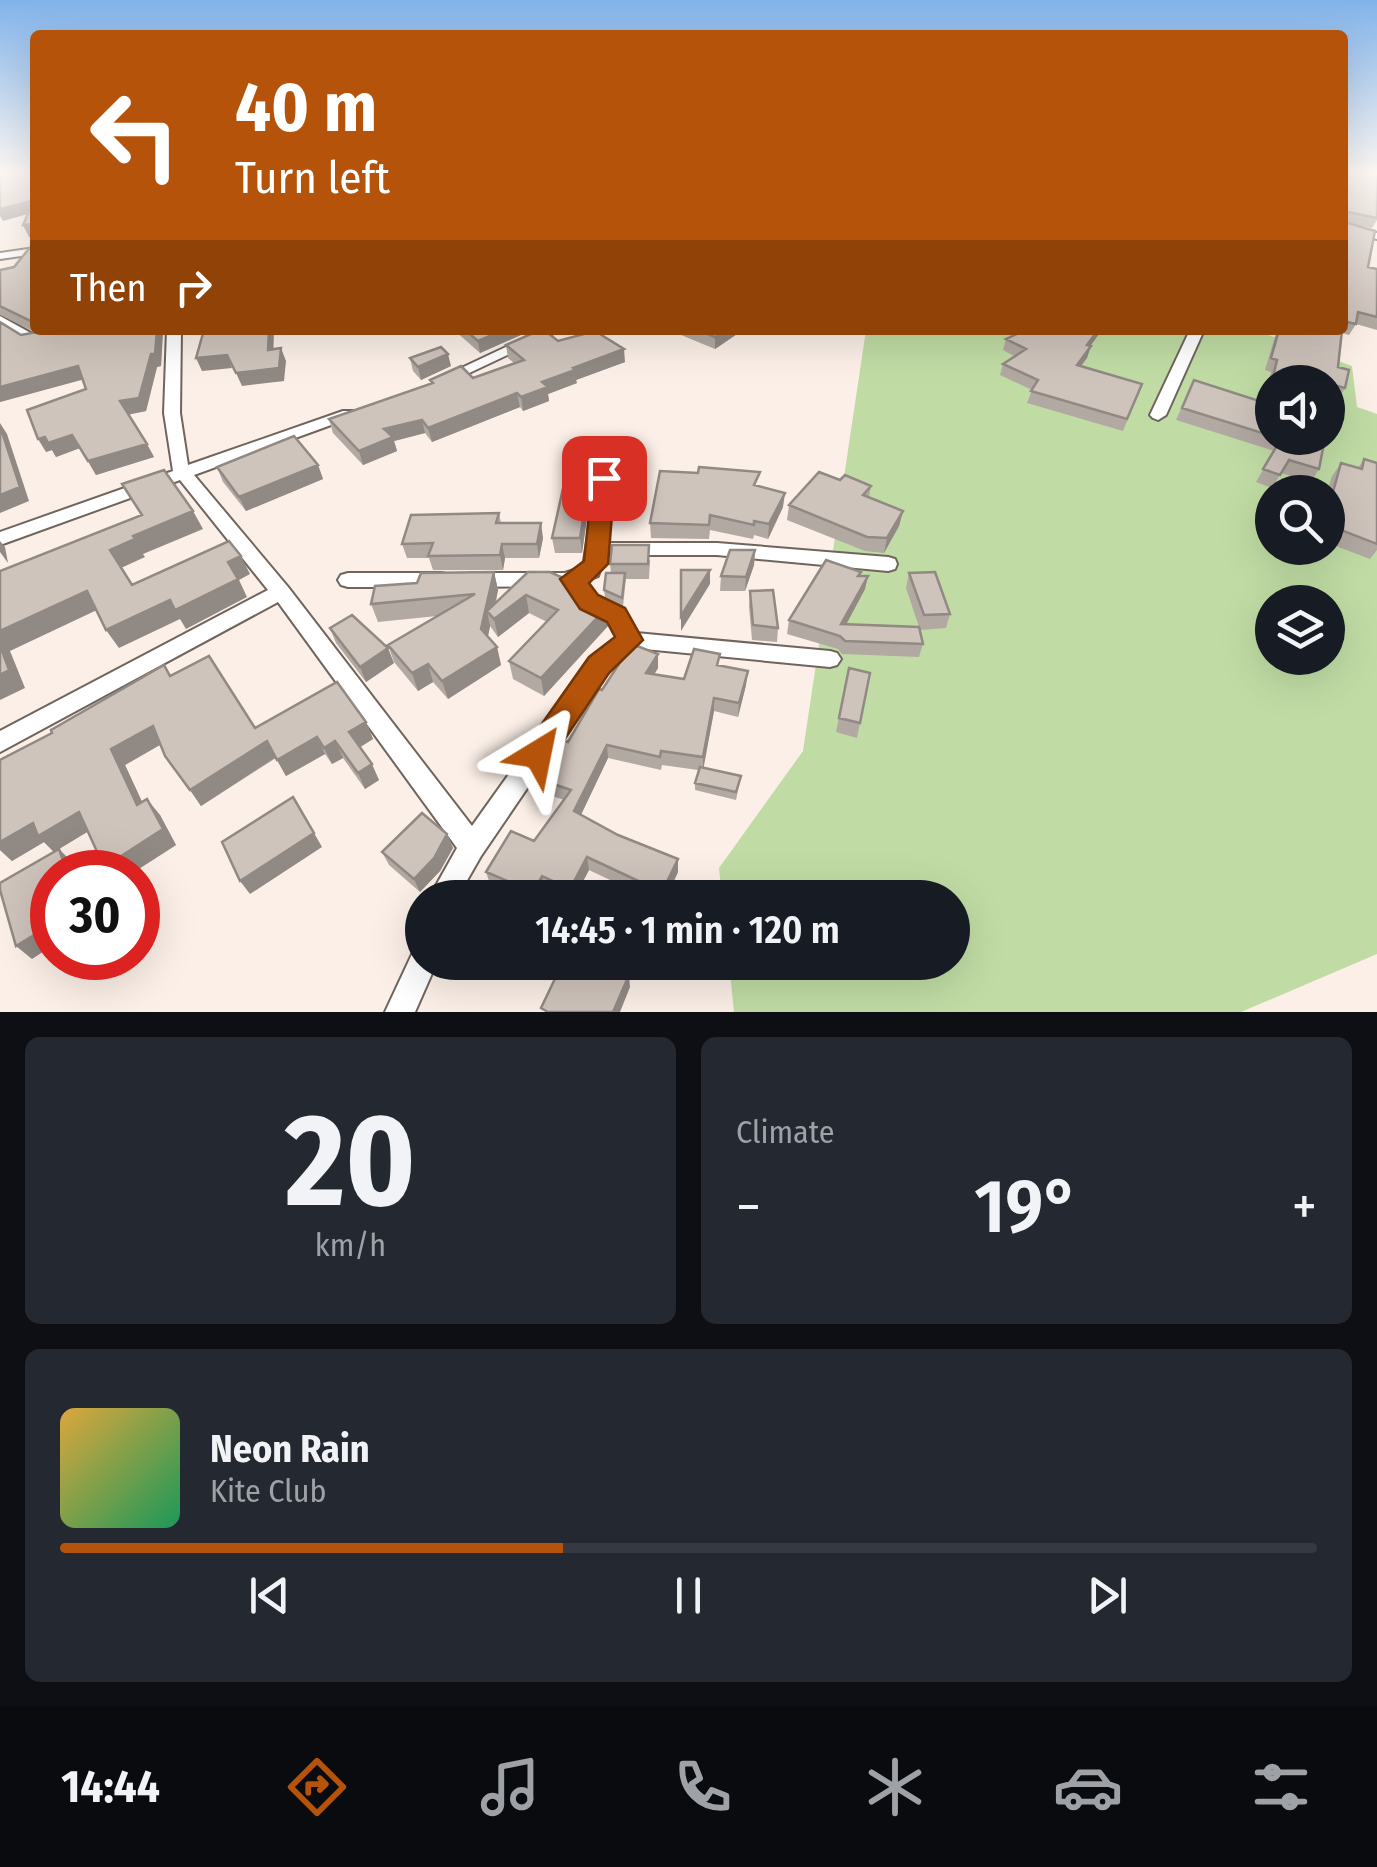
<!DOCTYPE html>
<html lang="en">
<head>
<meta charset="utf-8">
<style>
	:root { --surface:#171b24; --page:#242831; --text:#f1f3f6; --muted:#9ea1a6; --line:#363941; --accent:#b45309 }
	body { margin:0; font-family:"Fira Sans Condensed",sans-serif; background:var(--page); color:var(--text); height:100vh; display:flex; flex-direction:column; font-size:38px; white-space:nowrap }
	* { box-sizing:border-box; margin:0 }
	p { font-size:32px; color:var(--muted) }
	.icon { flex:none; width:55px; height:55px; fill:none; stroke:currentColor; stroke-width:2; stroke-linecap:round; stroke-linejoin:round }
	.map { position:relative; height:1012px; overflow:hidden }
	.drawer { display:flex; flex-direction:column; gap:25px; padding:25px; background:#0d0f14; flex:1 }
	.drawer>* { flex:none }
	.top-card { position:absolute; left:30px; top:30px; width:1318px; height:305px; border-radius:10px; box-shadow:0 10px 40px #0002; background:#b45309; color:#fff; overflow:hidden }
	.buttons { position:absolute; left:1255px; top:365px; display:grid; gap:20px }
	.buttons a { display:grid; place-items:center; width:90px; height:90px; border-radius:50%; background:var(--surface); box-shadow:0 10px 40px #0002; font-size:50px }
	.speed { position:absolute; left:30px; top:850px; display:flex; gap:20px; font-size:50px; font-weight:700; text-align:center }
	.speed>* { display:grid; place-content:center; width:130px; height:130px; border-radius:50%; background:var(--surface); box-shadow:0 10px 40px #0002; line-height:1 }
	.speed .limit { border:15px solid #d22; background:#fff; color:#111 }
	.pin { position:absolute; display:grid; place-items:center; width:85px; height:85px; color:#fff; margin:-42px; border-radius:20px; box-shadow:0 5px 15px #0006 }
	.me { position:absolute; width:110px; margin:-55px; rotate:35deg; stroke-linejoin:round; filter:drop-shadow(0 0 8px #0008) }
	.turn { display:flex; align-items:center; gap:35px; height:210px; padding:0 40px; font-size:45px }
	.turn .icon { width:130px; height:130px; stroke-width:2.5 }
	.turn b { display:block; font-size:70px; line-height:85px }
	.then { display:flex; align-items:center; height:95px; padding:0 40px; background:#0003; gap:20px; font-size:38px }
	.big { font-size:75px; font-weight:600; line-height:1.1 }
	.drawer .card { flex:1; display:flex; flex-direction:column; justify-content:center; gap:15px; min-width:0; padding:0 35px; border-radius:15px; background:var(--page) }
	.drawer .dial { align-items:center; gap:0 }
	.dial b { font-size:130px; line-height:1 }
	.song { display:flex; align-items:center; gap:30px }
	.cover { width:120px; height:120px; border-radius:15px; background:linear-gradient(135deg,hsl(40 70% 55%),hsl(150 70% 35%)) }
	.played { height:10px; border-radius:5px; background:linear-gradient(90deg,var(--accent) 40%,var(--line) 40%) }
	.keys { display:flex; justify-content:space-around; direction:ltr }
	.heat { display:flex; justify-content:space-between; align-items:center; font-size:55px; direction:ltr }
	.drawer .tiles { flex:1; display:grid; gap:25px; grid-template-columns:1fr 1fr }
	.card:last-child { grid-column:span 2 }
	.trip { position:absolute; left:405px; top:880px; width:565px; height:100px; border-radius:50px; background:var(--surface); box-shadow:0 10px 40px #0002; font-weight:600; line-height:100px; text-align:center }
	.menu { display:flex; height:160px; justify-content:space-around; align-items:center; background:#090b0e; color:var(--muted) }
	.menu .icon { width:70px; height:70px }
	.menu .current { color:var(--accent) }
	.menu b { font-size:45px; color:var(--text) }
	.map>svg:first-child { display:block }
</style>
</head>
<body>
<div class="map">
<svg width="1377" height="1012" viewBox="0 0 1377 1012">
	<rect width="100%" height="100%" fill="#fbefe7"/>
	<path fill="#c0dca4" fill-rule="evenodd" d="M866,330H1255L1352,366L1357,407L1377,414V954L1241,1012H734L729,963L952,962V898L722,897L719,868L803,751ZM1272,382H1328V438H1272ZM1272,492H1328V548H1272ZM1272,602H1328V658H1272Z"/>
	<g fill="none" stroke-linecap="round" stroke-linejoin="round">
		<defs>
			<path id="street" d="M1342,226L1377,233V239L1342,232Z
				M35,248V254L0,259V253Z
				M0,316L40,338L42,341L35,345L30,344L0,326Z
				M167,330H181L180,413L188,465L343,411H353L356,414L353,417L194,475L288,587L472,826L591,659L618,638L609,620L582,607L568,586L473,587L466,585L463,580L466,575L473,573H565L583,567L598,474L604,473L612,478L607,543H717L888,557L895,559L897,564L895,569L888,571L717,555H605L598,576L584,581L596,597L623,610L636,633L830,651L837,653L841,659L837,665L830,667L634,648L607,671L481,856L457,898H429L457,848L278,602L0,752V731L268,590L180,480L0,545V532L173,471L164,413Z
				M542,330H560L448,383L443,384L436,380Z
				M1190,330H1204L1166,415L1158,420L1153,418L1150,415Z
				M348,573H442L449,575L452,580L449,585L442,587H348L341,585L338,580L341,575Z
				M422,948V962H437L415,1012H385L413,952Z"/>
		</defs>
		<use href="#street" stroke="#6f655e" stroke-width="4"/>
		<use href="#street" fill="#fff" fill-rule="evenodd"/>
	</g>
	<path fill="#b2a9a2" d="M1342,172H1377V220L1372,228L1351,224L1368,267L1377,269V330L1356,324L1349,335L1342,333L1338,367L1345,388L1338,400L1328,398V382H1272V438H1325L1319,469L1311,482L1281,473L1272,488L1256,482L1274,451L1176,420L1194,380L1260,401L1266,392L1271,372L1265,370L1277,330H1342Z
		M35,238V330H163L161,366L157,367L146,411L128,414L154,457L96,475L80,448L56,457L52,450L46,452L86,389L83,379L0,402V322L21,335L35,332L0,315V270L14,267L32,245Z
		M454,330H530V331L480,353Z
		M669,330H743L715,349Z
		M1025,330H1102L1090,346L1087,358L1080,366L1142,384L1123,431L1027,403L1032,390L1000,375L1003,364L1014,356L1003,350L1006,339Z
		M558,341L625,362L576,380L577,383L548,394L549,401L523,411L520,407L432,442L425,433L394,441L397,451L363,465L333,433L329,419L431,384L430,380L473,378L514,363L508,358L506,345Z
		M410,358L451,366L421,380L413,371Z
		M1364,459L1377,463V550L1370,559L1328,543L1327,492L1332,476L1341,463L1358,468Z
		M318,465L323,479L246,511L223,482L217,467Z
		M840,480L871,486L869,498L903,511L899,526L884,553L865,551L787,520L789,505Z
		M589,482L590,496L582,553H555L552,538Z
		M759,486L783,507L768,539L754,535L753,539L710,530L709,539L651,538L650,523Z
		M499,513L501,523L543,538L539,558H505L503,570H433L429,558H407L402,544Z
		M755,550L754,565L745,591H720L721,576Z
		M650,560L649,579H626L623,606L605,597L604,590L611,573L610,564Z
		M494,572L498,590L496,602L528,572L578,592L606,608L608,626L544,696L513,679L509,661L547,622L529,613L498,637L490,626L488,636L497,647L501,665L448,699L433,682L418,691L394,662L388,645L437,616L378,622L371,604L417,583Z
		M909,573L950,614L946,628L920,630L923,644L919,657L842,654L838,649L787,634L789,620L861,576L865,589L846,624L919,627L906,588Z
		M750,591L778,628L777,642L752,640L749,606Z
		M330,628L394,663L366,682L336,643Z
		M658,654V668L654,674L684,679L720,665L746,685L738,717L714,711L703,768L741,776L736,800L695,790V783L698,770L662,765L661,770L608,758L581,815L618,835L678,859V872L666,898H648L589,870L574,898H564L545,889L540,898H520L490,884L486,872L534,841L564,800L532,789L529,776L568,742L602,690Z
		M849,668L870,673L857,738L836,732Z
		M171,676L255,728L366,722L373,739L360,747L379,780L365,789L343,758L332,764L325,754L286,776L276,758L201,806L160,745L125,765L142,802L160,815L176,845L134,872H110L88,831L54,852L44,842L12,861L0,850V760Z
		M447,834L453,848L440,871L420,892L389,865L382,852Z"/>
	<path fill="#918984" d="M34,200L35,212L3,221L0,216V209Z
		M35,224V236L29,237L23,225Z
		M157,330H163L161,366L157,367L146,411L127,415L120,401Z
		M269,330H274L273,363L268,350Z
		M504,330L530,331L480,353L478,341Z
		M726,330H743L715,349V337Z
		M1098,330H1102L1083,356L1087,345Z
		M1091,346L1087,358L1073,377L1077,365Z
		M281,348L286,361L284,381L242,386L236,373Z
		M624,349L625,362L576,380L577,383L548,394L549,401L523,411L521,397L542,382L573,368Z
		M448,354L451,366L421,380L418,367Z
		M227,355L232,368L202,371L196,358Z
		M78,366L85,379L0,402V387Z
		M517,393L520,407L432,442L428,428Z
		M422,420L425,433L394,441L397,451L363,465L359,451L384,429Z
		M0,423L7,434L29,501L0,513Z
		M72,435L80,448L56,457L52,450L46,452L38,439L45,437Z
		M147,444L154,457L96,475L88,461Z
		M318,465L323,479L246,511L239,497Z
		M589,482L590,496L582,553L580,538Z
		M785,493L783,507L768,539L769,524Z
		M193,511L203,529L143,554L145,557L121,568L110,550L133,536Z
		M903,511L899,526L884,553L887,538Z
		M541,523L543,538L539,558L537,544Z
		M0,541L5,547L8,563L0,552Z
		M502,544L505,558L503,570L500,555Z
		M755,550L754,565L745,591L746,577Z
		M241,556L250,574L239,580L247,597L186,629L180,619L119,648L106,630Z
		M710,570V584L681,631V616Z
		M494,572L498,590L492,617L487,611L490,626L486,646L481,629Z
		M868,576L865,589L839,638L841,624Z
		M87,591L99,609L10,651L25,688L0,700V631Z
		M526,595L529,613L498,637L494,619Z
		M606,608L608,626L544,696L541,678Z
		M497,647L501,665L448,699L442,681Z
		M388,648L394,663L366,682L360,667Z
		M658,654V668L647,687L646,673Z
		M428,664L433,682L418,691L412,673Z
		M748,671L746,685L738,717L739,703Z
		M714,698V711L703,771V757Z
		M366,722L373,739L357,749L349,732Z
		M153,726L165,742L125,765L151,821L137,805L111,749Z
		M317,737L325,754L286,776L277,760Z
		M267,741L276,757L201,806L190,790Z
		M335,741L343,758L332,764L324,748Z
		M607,745L608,758L576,825L574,811Z
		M372,764L379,780L365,789L358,773Z
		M147,799L160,815L176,845L134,872H110L104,867Z
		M79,812L94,828L54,852L44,842L12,861L0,850V842L33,823Z
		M314,833L322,847L250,894L240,881Z
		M447,834L453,848L440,871L420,892L414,879Z
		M59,849L73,863L76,872H67Z
		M587,857L589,870L574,898H572L570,889Z
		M678,859V872L666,898H662V892Z
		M542,876L545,889L540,898H534L533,892Z
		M52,924V946L32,959L16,946Z
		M629,975L630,987L620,1012H613Z"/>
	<path fill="#cfc4bc" stroke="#918984" stroke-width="2.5" d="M0,172H35V224L23,225L34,200L0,209Z
		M1342,172H1377V218L1348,212L1344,222L1375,231L1368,267L1377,269V317L1358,312L1356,324L1343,321L1342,325Z
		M35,238V323L0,306V270L14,267L32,245Z
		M0,322L21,335L37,332V330H157L155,354H151L139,398L120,401L147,444L88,461L72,435L48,443L45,437L38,439L27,410L86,389L78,366L0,387Z
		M204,330H269L268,350L281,348L279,368L236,373L227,355L196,358Z
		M465,330H504L478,341Z
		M540,330H544L558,341L595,331L624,349L573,368L575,370L542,382L548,387L521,397L517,393L428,428L422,420L384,429L393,437L359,451L329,419L433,383L430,380L461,366L473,378L524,360L506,345Z
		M698,330H726L715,337Z
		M1025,330H1098L1087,345L1091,346L1077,365L1142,384L1127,419L1031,391L1038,380L1003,364L1026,349L1006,339Z
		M1279,330H1342L1338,367L1349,370L1345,388L1330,384L1328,390V382H1272V436L1182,408L1194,380L1262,402L1265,392L1269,393L1277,360L1271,358Z
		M441,347L448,354L418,367L410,358Z
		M0,426L20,487L0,495Z
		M294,436L318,465L239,497L217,467Z
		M1276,438H1325L1319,469L1289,460L1280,475L1263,469L1281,439Z
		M1364,459L1377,463V544L1328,525V510L1341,463L1362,469Z
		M568,466H585L583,482H589L580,538H552Z
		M699,467L760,472L754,485L785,493L769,524L754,521V525L710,515L709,525L650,523L660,471L698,473Z
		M164,470L193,511L133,536L135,539L110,550L132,585L229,541L241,556L228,562L238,579L175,610L170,600L106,630L87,591L0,631V571L142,515L122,484Z
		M819,472L840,480L845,475L871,486L863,495L903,511L887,538L867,537L789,505Z
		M499,513L496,523H541L537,544H502L500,555L428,556L433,543L402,544L411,515Z
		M612,545H649L648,564H610Z
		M730,550H755L746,577L721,576Z
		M826,560L861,572L858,576H868L841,624L919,627L923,644L845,641L840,636L789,620Z
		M681,570H710L681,616Z
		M494,572L481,629L497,647L442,681L428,664L412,673L388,645L475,594L371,604L375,586L417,583L421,573Z
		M528,572H550L570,581L578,592L606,608L541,678L509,661L558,610L526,595L494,619L487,611Z
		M935,572L950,614L924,615L909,573Z
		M606,573H625L622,598L604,590Z
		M773,590L778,628L753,625L750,591Z
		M352,615L388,648L360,667L330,628Z
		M632,644L658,654L646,673L684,679L694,649L720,654L717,665L748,671L739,703L714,698L703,757L661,751L660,757L607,745L574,811L618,835L678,859L662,892L587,857L570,889L542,876L533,892L486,872L511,831L534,841L571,790L529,776L554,738L568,742L599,689L602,690Z
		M0,645L9,670L0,675Z
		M209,656L255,728L337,682L366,722L349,732L372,764L358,773L335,741L324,748L317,737L277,760L267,741L190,790L165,756L153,726L111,749L137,805L147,799L163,829L104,867L79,812L38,836L33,823L0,842V760L52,733L51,730L164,665L170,676Z
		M849,668L870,673L860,723L839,718Z
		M700,767L741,776L736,792L695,783Z
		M293,797L314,833L240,881L222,842Z
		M422,813L447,834L434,858L414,879L382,852Z
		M59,849L67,872H52V924L16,946L0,890V883Z
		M563,962H600L629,975L613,1012H548L541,1008Z"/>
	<linearGradient id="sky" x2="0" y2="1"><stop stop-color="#81b3ea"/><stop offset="0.55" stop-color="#fdf8f4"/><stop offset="1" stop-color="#fdf8f4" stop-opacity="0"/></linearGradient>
	<rect width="1377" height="314" fill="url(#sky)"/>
	<path fill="#b45309" stroke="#753606" stroke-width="2.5" d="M604,471L615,478L608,564L589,583L598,595L625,608L643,640L609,673L548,764L538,768L527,764L522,754L527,745L589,657L615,637L607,622L580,609L560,579L584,561L593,478Z"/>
</svg>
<div class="buttons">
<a><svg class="icon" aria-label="sound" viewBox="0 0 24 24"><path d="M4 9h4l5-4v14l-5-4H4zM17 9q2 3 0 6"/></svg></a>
<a><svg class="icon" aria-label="search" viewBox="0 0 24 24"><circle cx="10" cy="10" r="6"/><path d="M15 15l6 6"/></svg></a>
<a><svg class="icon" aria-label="layers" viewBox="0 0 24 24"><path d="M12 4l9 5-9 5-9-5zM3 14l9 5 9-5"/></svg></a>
</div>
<div class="speed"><div class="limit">30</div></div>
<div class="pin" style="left:604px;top:478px;background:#d93025"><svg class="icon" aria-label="arrive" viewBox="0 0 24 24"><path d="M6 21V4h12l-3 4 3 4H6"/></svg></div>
<svg class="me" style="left:538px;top:754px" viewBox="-20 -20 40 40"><path d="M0-17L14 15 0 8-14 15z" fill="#b45309" stroke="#fff" stroke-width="4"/></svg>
<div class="trip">14:45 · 1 min · 120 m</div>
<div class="top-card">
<div class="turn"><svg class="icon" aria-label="left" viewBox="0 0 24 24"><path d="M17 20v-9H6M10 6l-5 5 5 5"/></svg><div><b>40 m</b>Turn left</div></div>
<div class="then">Then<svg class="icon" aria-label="right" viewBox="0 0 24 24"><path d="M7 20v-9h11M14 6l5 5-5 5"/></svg></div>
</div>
</div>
<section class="drawer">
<div class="tiles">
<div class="card dial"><b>20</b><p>km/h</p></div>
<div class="card"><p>Climate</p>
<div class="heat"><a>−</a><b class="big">19°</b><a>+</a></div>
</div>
<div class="card">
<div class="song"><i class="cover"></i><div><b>Neon Rain</b><p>Kite Club</p></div></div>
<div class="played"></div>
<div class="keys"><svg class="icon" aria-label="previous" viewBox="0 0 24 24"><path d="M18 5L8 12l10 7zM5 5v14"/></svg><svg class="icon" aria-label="pause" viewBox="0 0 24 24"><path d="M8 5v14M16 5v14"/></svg><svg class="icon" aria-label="next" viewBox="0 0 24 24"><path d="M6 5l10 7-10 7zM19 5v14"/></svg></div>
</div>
</div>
</section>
<nav class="menu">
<b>14:44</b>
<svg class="icon current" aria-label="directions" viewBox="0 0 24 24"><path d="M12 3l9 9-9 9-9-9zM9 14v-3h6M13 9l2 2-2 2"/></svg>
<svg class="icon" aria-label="music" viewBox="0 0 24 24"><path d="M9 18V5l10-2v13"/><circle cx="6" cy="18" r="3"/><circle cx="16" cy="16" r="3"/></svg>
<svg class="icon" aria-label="phone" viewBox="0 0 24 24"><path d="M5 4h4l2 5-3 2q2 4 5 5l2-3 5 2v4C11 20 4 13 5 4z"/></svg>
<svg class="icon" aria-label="climate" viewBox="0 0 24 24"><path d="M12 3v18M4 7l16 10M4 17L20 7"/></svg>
<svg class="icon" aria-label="car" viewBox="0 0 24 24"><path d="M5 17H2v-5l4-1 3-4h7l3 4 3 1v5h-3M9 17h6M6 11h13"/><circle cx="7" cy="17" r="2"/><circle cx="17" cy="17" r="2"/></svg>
<svg class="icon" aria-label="filters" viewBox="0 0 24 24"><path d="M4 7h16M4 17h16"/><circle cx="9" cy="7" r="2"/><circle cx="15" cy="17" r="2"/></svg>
</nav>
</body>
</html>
